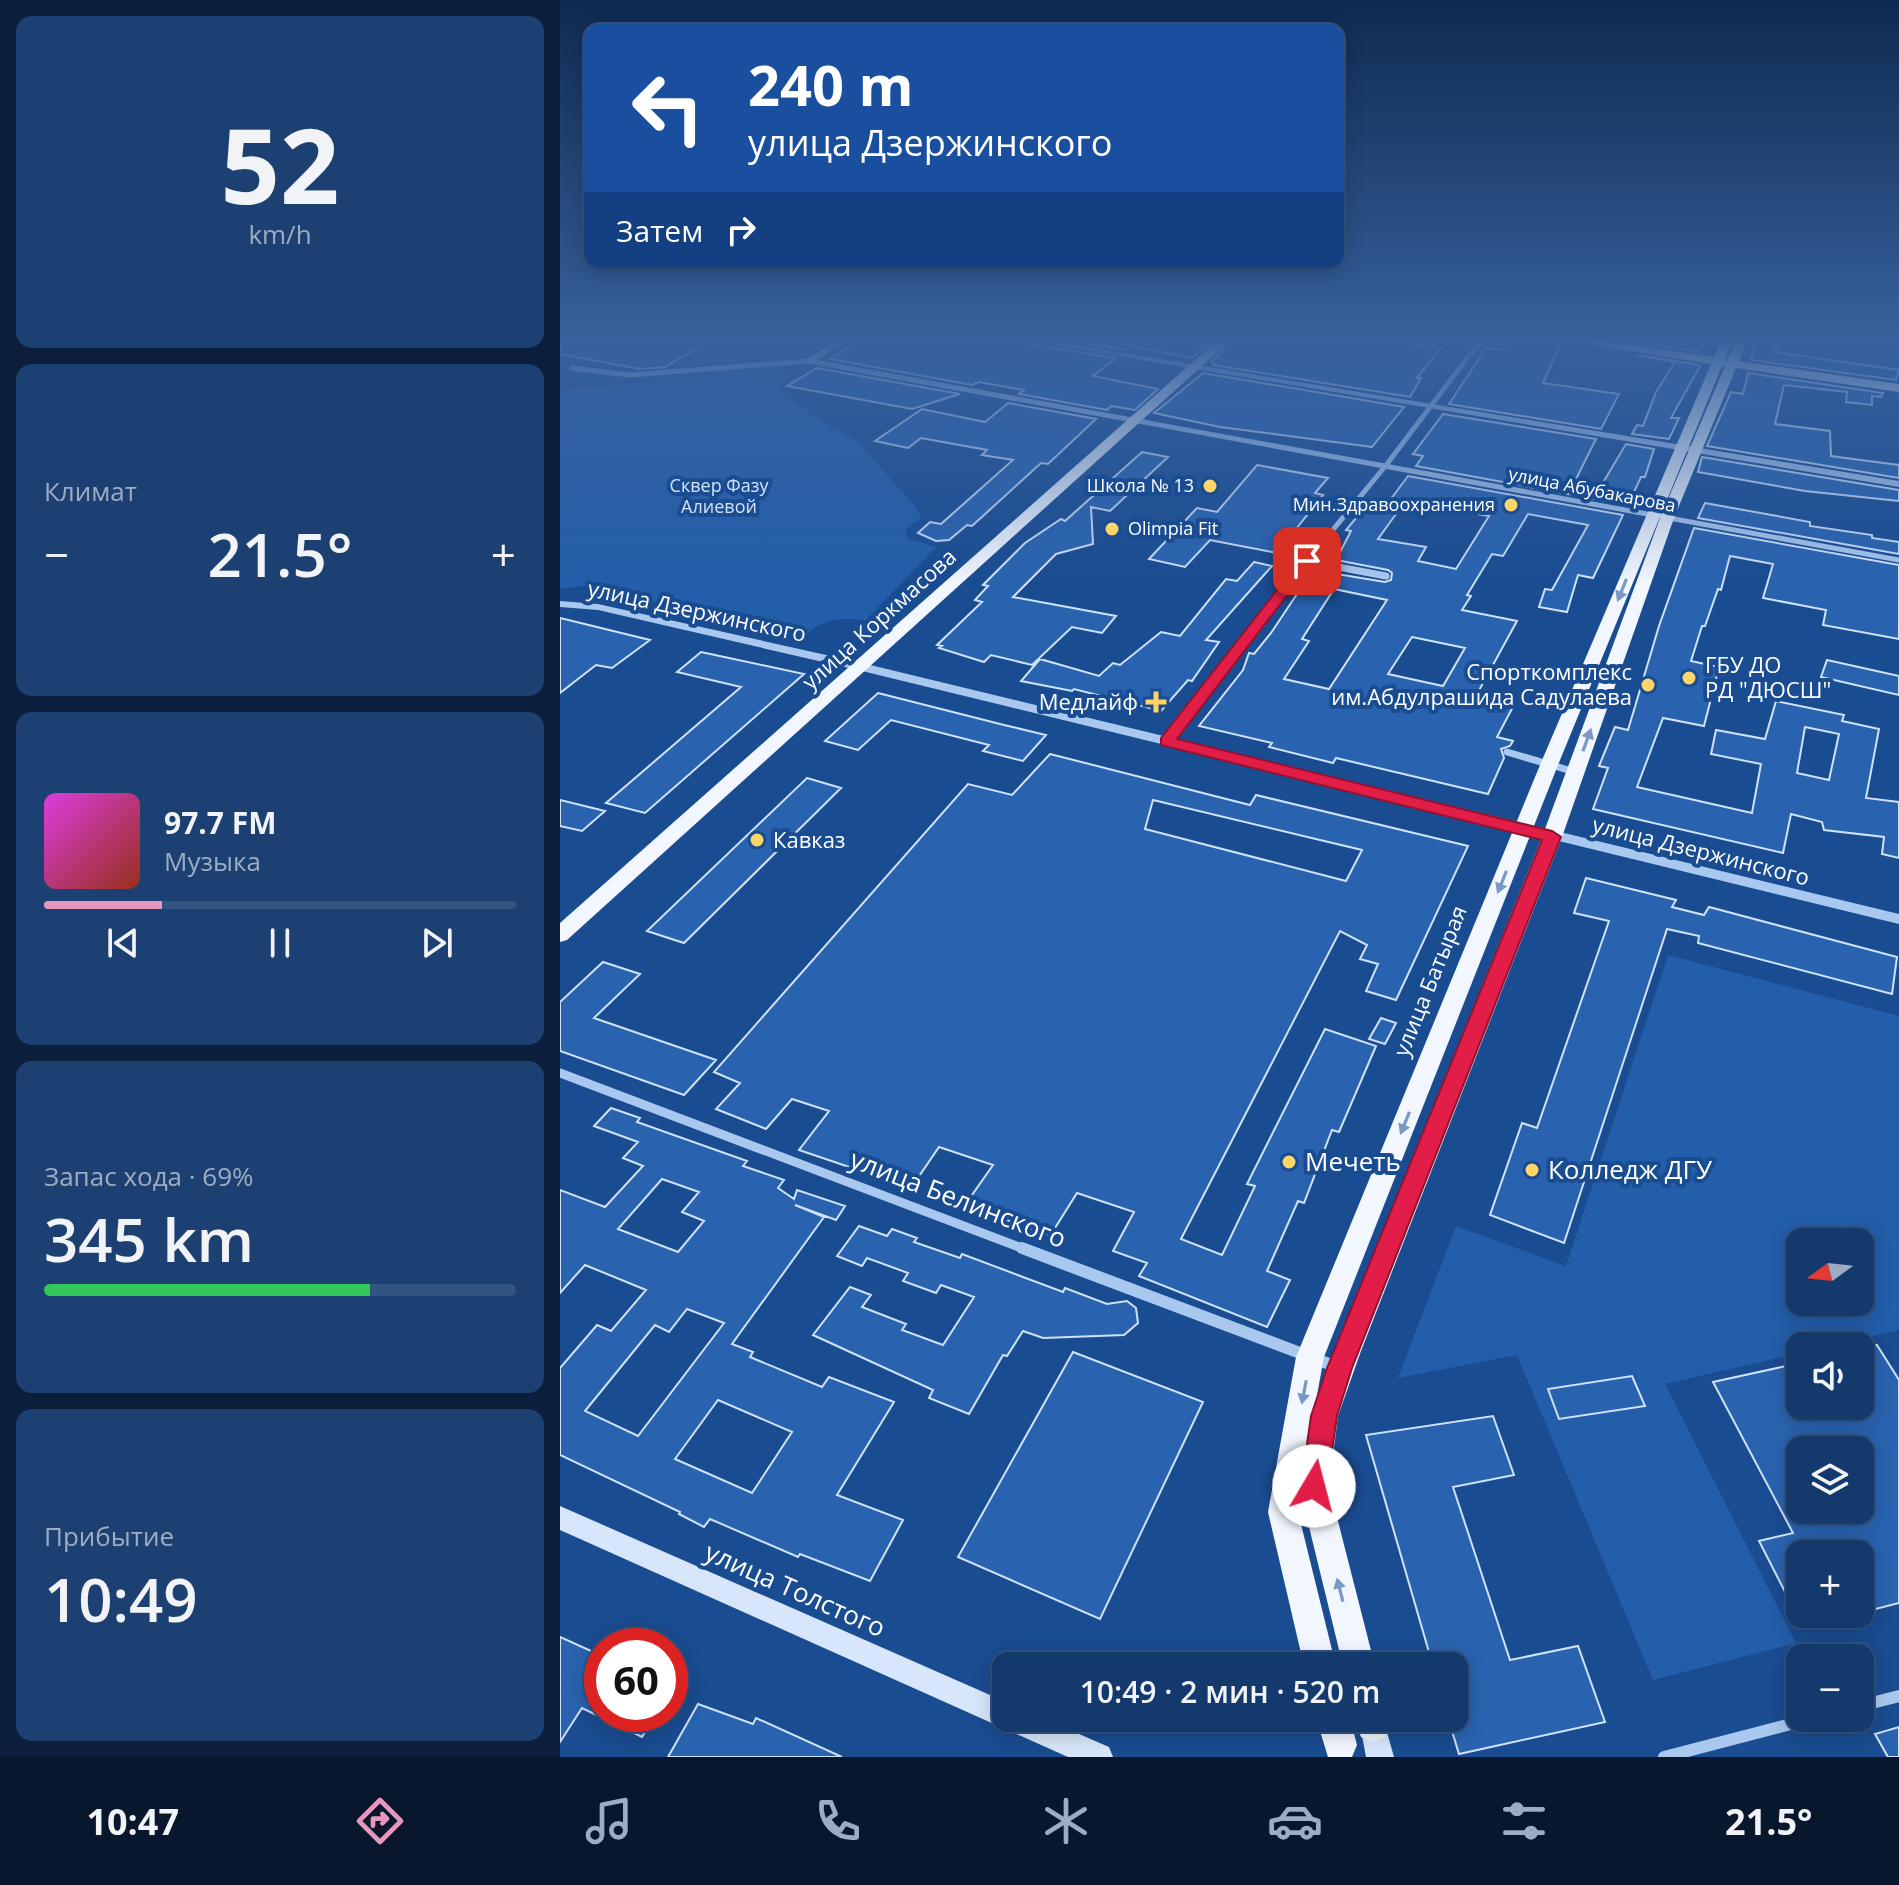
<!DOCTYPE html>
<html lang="ru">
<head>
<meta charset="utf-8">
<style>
	:root { --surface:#14396d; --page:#1d4072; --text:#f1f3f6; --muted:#9dacc2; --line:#335380; --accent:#e797bd }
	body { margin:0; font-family:"Open Sans",sans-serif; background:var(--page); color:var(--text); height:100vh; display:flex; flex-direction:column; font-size:30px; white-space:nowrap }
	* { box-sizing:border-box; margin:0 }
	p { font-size:26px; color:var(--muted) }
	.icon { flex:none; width:44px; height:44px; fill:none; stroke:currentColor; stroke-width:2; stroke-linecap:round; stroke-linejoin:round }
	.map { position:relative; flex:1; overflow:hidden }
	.panel { display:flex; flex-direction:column; gap:16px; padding:16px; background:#0b1f3c; width:560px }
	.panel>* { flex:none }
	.top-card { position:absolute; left:24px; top:24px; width:760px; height:244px; border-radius:16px; box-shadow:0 4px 20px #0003,0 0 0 2px var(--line); background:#1a4fa0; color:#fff; overflow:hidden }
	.needle { width:52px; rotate:255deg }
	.tools { position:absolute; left:1226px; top:1228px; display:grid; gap:16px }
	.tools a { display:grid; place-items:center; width:88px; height:88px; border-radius:16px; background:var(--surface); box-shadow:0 4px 20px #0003,0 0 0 2px var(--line); font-size:40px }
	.speed { position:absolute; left:24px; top:1628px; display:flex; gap:16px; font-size:40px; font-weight:700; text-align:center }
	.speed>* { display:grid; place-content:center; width:104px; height:104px; border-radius:50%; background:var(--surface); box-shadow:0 4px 20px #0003,0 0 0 2px var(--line); line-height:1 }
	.speed .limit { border:12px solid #d22; background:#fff; color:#111 }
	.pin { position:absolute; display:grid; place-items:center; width:68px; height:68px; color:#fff; margin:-34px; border-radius:16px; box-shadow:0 4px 12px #0006 }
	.me { position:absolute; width:88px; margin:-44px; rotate:8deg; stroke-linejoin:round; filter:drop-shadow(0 0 6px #0008) }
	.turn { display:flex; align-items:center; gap:28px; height:168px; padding:0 32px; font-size:36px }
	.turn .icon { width:104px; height:104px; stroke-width:2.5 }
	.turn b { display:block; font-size:56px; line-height:68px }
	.then { display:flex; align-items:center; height:76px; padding:0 32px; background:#0003; gap:16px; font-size:30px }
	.big { font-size:60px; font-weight:600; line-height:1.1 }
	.panel .tile { flex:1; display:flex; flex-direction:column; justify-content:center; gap:12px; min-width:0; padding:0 28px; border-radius:16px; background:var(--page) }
	.panel .dial { align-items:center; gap:0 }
	.dial b { font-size:104px; line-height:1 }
	.song { display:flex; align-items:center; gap:24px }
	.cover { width:96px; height:96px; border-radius:12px; background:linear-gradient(135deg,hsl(300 70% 55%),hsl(10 70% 35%)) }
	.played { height:8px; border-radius:4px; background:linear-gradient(90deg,var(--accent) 25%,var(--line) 25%) }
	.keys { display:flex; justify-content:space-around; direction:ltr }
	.heat { display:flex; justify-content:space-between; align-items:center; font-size:44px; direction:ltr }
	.charge { height:12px; border-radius:6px; background:linear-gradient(90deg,#34c759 69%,var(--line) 0) }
	.trip { position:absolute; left:432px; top:1652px; width:476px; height:80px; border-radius:16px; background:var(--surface); box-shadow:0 4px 20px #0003,0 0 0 2px var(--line); font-weight:600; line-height:80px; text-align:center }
	.dock { display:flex; height:128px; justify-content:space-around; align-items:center; background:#08172c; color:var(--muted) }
	.dock .icon { width:56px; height:56px }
	.dock .selected { color:var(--accent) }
	.dock b { font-size:36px; color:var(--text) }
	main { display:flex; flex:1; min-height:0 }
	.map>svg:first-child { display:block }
</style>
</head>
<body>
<main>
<section class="panel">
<div class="tile dial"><b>52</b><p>km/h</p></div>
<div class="tile"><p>Климат</p>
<div class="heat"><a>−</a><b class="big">21.5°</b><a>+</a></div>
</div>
<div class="tile">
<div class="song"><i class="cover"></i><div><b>97.7 FM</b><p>Музыка</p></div></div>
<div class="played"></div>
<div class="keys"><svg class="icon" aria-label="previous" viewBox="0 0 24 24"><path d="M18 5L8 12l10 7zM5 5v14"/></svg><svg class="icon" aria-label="pause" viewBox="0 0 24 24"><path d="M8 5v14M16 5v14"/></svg><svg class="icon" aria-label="next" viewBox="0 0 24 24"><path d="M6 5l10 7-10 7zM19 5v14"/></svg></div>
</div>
<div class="tile"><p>Запас хода · 69%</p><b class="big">345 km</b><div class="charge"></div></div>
<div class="tile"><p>Прибытие</p><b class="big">10:49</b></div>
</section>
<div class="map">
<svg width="1339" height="1757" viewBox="0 0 1339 1757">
	<rect width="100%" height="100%" fill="#1a4c91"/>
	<path fill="#235eaa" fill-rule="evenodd" d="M168,337H203L182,351L184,359L121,366Z
		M225,367L218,390L253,416L297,441L353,504L362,518L348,527L345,533L349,539L376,547L305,621C284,616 258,619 244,638L24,586L0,589V390L158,377V370Z
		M1108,955L1339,1016V1330L1268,1346H1240V1353L1105,1384L1236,1643L1093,1680L957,1355L838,1378L896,1226L1006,1266ZM1240,1242H1300V1302H1240Z"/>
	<path fill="#2963af" stroke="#d0e2fa" stroke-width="2" fill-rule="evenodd" d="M0,337H157L105,367L80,369L0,354Z
		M303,337H421L556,358L533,376L598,389L575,410L551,406L547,410L459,394L464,390L419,382L412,385L270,359Z
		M515,337H656L632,358L571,346L566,350L510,341Z
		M677,337H800L881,348L857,378H861L850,397L653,365L655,363L651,362Z
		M954,337L1001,343L983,383L1059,394L1041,429L889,404L926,348L941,350Z
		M1088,337L1127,340L1129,337H1146L1140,352L1084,344Z
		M1196,337H1219L1215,352L1339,370L1336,380L1191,360Z
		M1076,355L1135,364L1140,366L1111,418H1119L1109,439L1072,434L1077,425L1083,426L1096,392L1115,362Z
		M257,368L400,394L352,409L227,386Z
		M643,373L844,407L812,447L660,427L594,413Z
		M1188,373L1323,393L1321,397L1312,396V405L1286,402L1287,392L1224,385L1215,424L1270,431L1271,456L1339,465V478L1147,446L1171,392L1183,394Z
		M448,403L536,419L488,464L481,463L412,526L407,525L389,540L376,541L358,533L370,522L381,524L453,460L422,455L427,450L361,438L348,448L315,441L362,409L425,422Z
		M883,414L1036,439L1013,485L1035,496L1066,444L1094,449L1085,477H1081L1068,505L856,466L863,456L853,454Z
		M582,452L608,457L550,511L531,507L533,544L496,554L453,597L556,616L542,633L512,627L472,665L431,655L424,662L379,648L382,646L377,645L422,602L415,600L428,586L423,585L465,543L501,519L505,521Z
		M1142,457L1339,490V501L1245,491L1138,472Z
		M697,465L768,478L755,493L763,495L717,553L650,540L625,567L589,559L637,508L657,512Z
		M848,476L1063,515L1033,578L1018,575L1007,612L979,607L985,589L992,590L1028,525L968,514L943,556L932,554L907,595L911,596L902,610L957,621L917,694L955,703L937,737L953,741L950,746L941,749L944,758L928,794L776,758L773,763L709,747L712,743L639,726L683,670L689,653L694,654L711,633L753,570L825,582L831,580L832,573L828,570L776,560L791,531L786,530L801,512L804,514L808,508L836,514L818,539L866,547L858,561L896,569L929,516L862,504L856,513L825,507ZM774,589L827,600L769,689L724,679L749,641L742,639ZM852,637L905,648L883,686L828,674Z
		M1145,503L1250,522V526L1312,535V538L1339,542V554L1138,518Z
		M1134,528L1339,565V639L1263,625L1266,610L1203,598L1213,564L1170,556L1161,590L1158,589L1145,626H1142L1131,661L1159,667L1144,726L1103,718L1077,787L1192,813L1201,764L1151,754L1156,730L1205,739L1216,701L1284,715L1282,721L1319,729L1306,798L1339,802V858L1322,854L1324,837L1264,830L1262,822L1231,814L1223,853L1033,809L1048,768L1039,766L1055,727L1068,730L1099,626ZM1245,727L1279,734L1269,780L1237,773Z
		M694,562L712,566L646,640L659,642L632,681L628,680L601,711L514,689L512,691L461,681L480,659L539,676L553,663L560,665L601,632L620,636L666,579L677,581Z
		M0,618L90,640L52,668L36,665L0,693Z
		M141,652L244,674L85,813L46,803L181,687L117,672Z
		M1267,660L1339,676V695L1261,677Z
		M318,693L444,725L486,735L463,761L423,751L429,745L331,720L298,750L265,741Z
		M490,754L690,805L696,795L908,846L836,1000L806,991L818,964L800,959L807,945L780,931L621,1239L662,1255L695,1186L687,1184L765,1029L816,1046L779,1132L772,1130L744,1203L738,1201L707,1271L730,1280L707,1327L579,1276L587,1263L553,1251L574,1212L517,1193L490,1236L405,1205L433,1165L379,1147L351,1188L239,1150L269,1111L232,1099L206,1129L156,1109L180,1083L154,1072L408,784L452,795ZM593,800L760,840L802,850L786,881L585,829Z
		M247,778L281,788L124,943L87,931Z
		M0,800L45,811L22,831L0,826Z
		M1026,878L1116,900L1112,907L1144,915L1149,907L1337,957L1332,994L1138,943L1139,936L1107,929L1004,1243L930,1215L962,1123L977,1128L1049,921L1014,913Z
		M43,962L80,974L34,1018L156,1060L124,1095L0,1051V1002Z
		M821,1018L836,1023L825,1044L809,1039Z
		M51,1108L80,1118L77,1122L187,1161L183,1166L224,1180L218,1188L234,1199L237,1190L285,1206L276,1220L235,1205L264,1217L172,1344L193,1352L190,1357L262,1387L269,1377L334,1402L277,1495L343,1520L310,1581L240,1554L238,1557L150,1519L144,1527L119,1514L120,1512L0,1455V1368L37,1325L51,1331L86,1290L25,1265L0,1293V1190L45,1207L83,1166L63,1158L78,1142L34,1126ZM102,1179L139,1192L122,1212L144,1221L118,1252L58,1229ZM127,1309L164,1323L78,1436L25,1411L95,1325L109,1332ZM158,1400L232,1432L192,1493L115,1459Z
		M299,1226L327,1236L332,1229L357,1238L354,1242L400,1258L402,1254L503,1292L505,1288L547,1304L567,1301L576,1308L578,1323L564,1335L483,1338L463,1331L447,1356L443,1355L409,1414L369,1398L373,1390L253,1335L290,1287L311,1295L302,1307L346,1324L342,1330L383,1345L414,1297L381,1285L376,1293L343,1281L348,1273L307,1258L302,1266L277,1256Z
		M1317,1345L1339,1380V1603L1300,1613V1554H1240V1621L1199,1541L1233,1533L1153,1382L1240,1363V1406H1300V1349ZM1240,1450H1300V1510H1240Z
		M513,1352L643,1402L540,1619L398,1557Z
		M1072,1376L1085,1406L999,1419L988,1389Z
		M933,1416L954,1475L893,1487L950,1660L1018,1646L1045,1722L899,1754L888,1718H894V1666H873L806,1435Z
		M0,1637L42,1656V1714H96L82,1737L22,1708L0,1742Z
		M138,1704L193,1724L196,1718L282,1757H108Z
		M1339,1727V1757H1328L1315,1734Z"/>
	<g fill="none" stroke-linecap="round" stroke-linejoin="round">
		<path stroke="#a9c8ef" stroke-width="5" d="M12,368L70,375L249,361L1339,560
			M747,561L767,565
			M744,565L827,464L923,337"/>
		<path stroke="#a9c8ef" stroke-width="7" d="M757,563L826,576
			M607,742L746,563
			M947,752L1015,772"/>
		<path stroke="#a9c8ef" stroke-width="9" d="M0,1073L467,1250"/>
		<path stroke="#a9c8ef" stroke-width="12" d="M462,1248L777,1367
			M1300,1706L1339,1696
			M1104,1757L1254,1718"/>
		<path fill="#a9c8ef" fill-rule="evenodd" d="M446,337H467L1339,481V487Z
			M0,601L38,604L302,663L1339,914V924L302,671L38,610L0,607Z"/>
		<path fill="#d7e6fa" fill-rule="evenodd" d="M281,337H292L252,363L244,361Z
			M0,1506L446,1702V1718H482L549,1747L553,1757H508L0,1530Z
			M803,1718H823L834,1757H806L800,1725Z"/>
		<path fill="#f1f6ff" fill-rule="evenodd" d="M661,337H674L7,940L0,942V923Z
			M985,337H1017L1154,357L1162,337H1174L1165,359H1168L1177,337H1189L1179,361L1339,384V392L1176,368L1114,518L1002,837L801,1351L778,1416L769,1486L815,1666H783L741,1494L738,1512L776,1666H744L708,1512L736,1357L980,765L1151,364ZM1162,366H1165L1100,518L982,837L757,1395L764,1357L998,765Z
			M756,1718H790L797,1745L792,1757H768Z
			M794,1718H828L830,1725L825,1737L813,1742L801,1737Z"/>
	</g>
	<defs><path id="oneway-solid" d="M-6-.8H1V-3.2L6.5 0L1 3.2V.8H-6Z" transform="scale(2)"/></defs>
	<g fill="#7b98c2">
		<use href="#oneway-solid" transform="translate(1062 590) rotate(112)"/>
		<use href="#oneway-solid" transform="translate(1027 740) rotate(-70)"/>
		<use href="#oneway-solid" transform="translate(942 882) rotate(112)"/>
		<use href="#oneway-solid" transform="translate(845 1123) rotate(112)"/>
		<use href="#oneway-solid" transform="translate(744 1392) rotate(101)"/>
		<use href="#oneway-solid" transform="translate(780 1590) rotate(-104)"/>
	</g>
	<linearGradient id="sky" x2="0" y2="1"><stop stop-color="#0e2a50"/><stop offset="0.58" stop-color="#38619d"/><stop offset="1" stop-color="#38619d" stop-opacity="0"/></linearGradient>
	<rect width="1339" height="583" fill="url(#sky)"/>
	<path fill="#e11d48" stroke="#92132f" stroke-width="2" d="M747,557L751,558V564L617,739L992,831L1001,837L792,1368L777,1416L767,1486L764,1495L754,1499L744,1495L741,1486L751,1416L767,1368L982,840L601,745V738L742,558Z"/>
	<g fill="#ffd567" stroke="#1a4c91" stroke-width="3">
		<circle cx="650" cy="486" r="8"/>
		<circle cx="951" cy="505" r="8"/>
		<circle cx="552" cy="529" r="8"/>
		<circle cx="1129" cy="678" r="8"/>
		<circle cx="1088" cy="685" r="8"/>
		<path d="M592 690h8v8h8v8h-8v8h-8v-8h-8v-8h8z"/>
		<circle cx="197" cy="840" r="8"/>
		<circle cx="729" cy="1162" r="8"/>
		<circle cx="972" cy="1170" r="8"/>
	</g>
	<g text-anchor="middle" stroke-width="8" stroke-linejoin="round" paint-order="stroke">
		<g font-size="18" fill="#d0e2fa" stroke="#1a4c91">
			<text x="159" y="492">Сквер Фазу<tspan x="159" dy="21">Алиевой</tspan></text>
		</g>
		<g font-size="18" fill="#fff" stroke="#1a4c91" text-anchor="end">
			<text x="634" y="492">Школа № 13</text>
			<text x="935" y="511">Мин.Здравоохранения</text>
			<text x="568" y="535" text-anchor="start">Olimpia Fit</text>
		</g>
		<g font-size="18" fill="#fff" stroke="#1a4c91">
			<text transform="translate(1032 490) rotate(11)" y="6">улица Абубакарова</text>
		</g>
		<g font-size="22" fill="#fff" stroke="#1a4c91">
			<text transform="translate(137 611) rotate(12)" y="8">улица Дзержинского</text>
			<text transform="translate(319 619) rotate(-42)" y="8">улица Коркмасова</text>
			<text transform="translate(1141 851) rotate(14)" y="8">улица Дзержинского</text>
			<text transform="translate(870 981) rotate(-68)" y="8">улица Батырая</text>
		</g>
		<g font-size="22" fill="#fff" stroke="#1a4c91" text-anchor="start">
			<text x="1145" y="673">ГБУ ДО<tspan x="1145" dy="25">РД "ДЮСШ"</tspan></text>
			<text x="1072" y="680" text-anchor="end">Спорткомплекс<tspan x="1072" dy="25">им.Абдулрашида Садулаева</tspan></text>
			<text x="578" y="710" text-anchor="end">Медлайф</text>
			<text x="213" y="848">Кавказ</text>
		</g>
		<g font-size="26" fill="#fff" stroke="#1a4c91" text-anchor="start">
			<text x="745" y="1171">Мечеть</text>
			<text x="988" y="1179">Колледж ДГУ</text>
		</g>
		<g font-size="26" fill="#fff" stroke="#1a4c91">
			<text transform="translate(398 1199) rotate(21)" y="9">улица Белинского</text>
			<text transform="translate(235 1590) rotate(24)" y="9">улица Толстого</text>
		</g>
	</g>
</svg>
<div class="tools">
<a><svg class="needle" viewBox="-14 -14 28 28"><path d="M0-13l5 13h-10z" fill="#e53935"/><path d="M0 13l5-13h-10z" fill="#9dacc2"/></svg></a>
<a><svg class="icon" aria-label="sound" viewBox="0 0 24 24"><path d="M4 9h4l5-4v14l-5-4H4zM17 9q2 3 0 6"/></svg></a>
<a><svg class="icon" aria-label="layers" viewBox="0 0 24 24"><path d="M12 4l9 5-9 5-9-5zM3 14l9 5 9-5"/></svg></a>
<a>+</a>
<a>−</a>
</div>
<div class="speed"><div class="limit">60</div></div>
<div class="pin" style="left:747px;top:561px;background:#d93025"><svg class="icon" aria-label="arrive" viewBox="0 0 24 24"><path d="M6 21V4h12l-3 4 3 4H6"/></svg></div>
<svg class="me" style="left:754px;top:1486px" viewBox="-20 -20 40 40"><circle r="19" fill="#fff"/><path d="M0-13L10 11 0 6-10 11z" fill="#e11d48"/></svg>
<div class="trip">10:49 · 2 мин · 520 m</div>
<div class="top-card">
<div class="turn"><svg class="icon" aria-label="left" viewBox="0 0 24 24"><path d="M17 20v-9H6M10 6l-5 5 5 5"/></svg><div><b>240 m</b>улица Дзержинского</div></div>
<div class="then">Затем<svg class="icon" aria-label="right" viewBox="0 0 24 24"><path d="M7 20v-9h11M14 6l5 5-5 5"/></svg></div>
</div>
</div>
</main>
<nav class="dock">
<b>10:47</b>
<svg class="icon selected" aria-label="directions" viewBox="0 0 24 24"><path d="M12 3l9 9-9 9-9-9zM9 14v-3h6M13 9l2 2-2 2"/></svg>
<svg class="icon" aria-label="music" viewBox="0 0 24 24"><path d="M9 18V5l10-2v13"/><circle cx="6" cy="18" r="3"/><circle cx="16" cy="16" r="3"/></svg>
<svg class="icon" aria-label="phone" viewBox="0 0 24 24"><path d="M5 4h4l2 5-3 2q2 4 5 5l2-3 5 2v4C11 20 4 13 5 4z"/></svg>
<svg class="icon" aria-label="climate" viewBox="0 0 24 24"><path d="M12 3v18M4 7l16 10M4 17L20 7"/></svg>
<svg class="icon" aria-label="car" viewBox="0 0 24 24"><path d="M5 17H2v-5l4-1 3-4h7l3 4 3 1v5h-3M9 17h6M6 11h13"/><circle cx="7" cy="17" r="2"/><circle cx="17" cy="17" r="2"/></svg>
<svg class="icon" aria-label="filters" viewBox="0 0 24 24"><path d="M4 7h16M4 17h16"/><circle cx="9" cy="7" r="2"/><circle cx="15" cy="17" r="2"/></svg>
<b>21.5°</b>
</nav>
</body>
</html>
